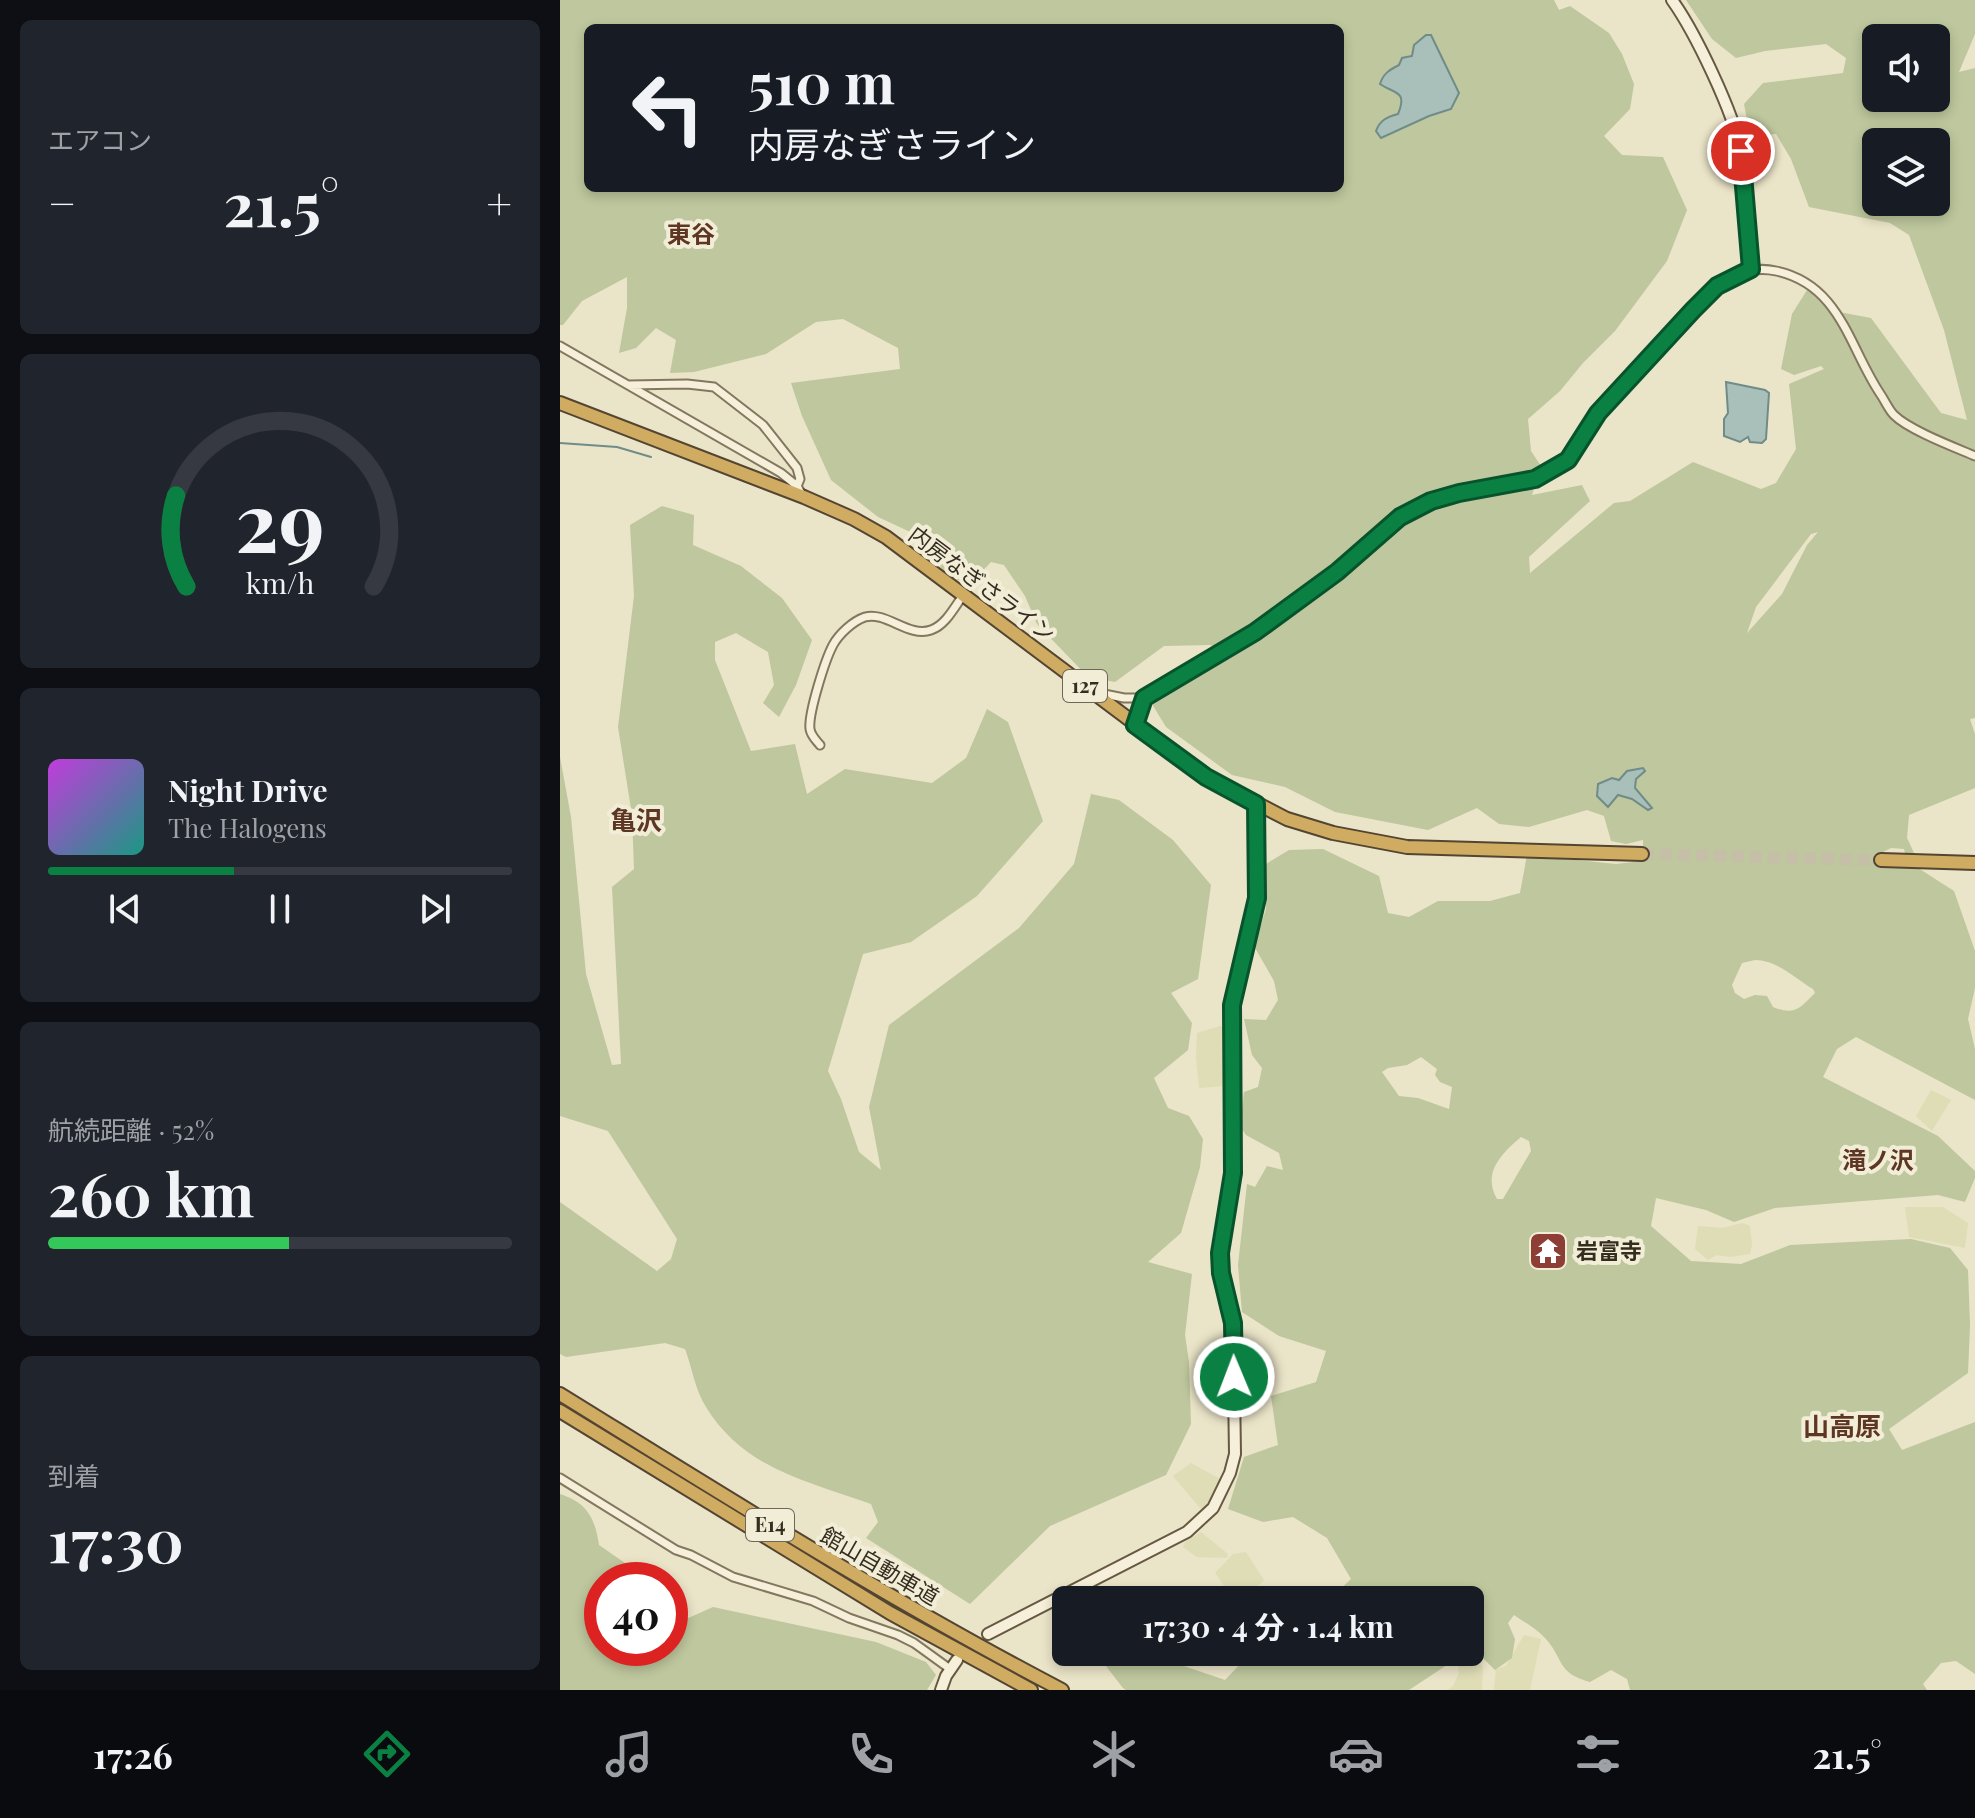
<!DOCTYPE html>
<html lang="ja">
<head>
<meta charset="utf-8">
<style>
	:root { --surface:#171b24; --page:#20242c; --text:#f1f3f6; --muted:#9ea1a6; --line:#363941; --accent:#0b8043 }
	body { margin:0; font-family:"Playfair Display","Noto Sans JP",serif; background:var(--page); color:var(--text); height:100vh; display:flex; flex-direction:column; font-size:30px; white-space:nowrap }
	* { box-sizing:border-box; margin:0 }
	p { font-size:26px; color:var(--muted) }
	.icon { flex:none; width:44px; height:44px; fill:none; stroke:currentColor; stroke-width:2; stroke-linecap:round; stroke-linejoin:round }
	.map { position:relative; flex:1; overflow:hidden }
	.details { display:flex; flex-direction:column; gap:20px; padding:20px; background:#0d0f14; width:560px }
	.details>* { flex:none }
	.guide { position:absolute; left:24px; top:24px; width:760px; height:168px; border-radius:12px; box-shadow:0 4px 12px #0003; background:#171b24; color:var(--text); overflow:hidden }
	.tools { position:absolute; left:1302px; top:24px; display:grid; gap:16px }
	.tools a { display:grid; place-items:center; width:88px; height:88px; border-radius:12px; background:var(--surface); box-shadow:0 4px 12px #0003; font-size:40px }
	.speed { position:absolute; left:24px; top:1562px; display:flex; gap:16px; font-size:40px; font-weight:700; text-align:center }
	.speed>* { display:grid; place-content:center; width:104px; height:104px; border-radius:50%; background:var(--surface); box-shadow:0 4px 12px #0003; line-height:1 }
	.speed .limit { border:12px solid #d22; background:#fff; color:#111 }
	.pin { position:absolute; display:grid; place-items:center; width:68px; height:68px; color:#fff; margin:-34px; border:4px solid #fff; border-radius:50%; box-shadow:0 2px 8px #0007 }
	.me { position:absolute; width:88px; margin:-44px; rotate:359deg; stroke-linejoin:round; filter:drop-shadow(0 0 6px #0008) }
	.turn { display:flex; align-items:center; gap:28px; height:168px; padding:0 32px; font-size:36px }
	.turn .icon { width:104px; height:104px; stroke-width:2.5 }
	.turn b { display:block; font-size:56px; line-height:68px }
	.big { font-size:60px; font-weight:700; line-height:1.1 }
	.details .widget { flex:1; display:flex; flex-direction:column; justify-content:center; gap:12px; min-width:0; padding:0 28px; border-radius:12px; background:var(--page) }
	.details .dial { align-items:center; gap:0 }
	.dial svg { height:208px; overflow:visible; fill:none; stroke:var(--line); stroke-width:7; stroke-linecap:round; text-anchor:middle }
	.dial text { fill:var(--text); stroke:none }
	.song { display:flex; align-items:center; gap:24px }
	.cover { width:96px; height:96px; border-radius:12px; background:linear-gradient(135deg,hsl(290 70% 55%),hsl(170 70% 35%)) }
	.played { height:8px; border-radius:4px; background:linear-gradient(90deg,var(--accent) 40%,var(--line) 40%) }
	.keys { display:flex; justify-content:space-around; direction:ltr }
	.heat { display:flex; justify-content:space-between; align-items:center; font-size:44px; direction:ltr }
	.charge { height:12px; border-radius:6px; background:linear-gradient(90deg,#34c759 52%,var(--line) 0) }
	.trip { position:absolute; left:492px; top:1586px; width:432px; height:80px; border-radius:12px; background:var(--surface); box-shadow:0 4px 12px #0003; font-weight:700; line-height:80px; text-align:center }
	.tabs { display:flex; height:128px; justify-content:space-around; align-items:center; background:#090b0e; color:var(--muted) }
	.tabs .icon { width:56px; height:56px }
	.tabs .selected { color:var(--accent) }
	.tabs b { font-size:36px; color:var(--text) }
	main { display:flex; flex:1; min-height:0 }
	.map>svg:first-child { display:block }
</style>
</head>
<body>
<main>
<section class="details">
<div class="widget"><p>エアコン</p>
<div class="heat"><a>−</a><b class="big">21.5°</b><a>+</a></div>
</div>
<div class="widget dial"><svg viewBox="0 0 100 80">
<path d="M14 69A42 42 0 1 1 86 69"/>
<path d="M14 69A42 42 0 0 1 10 34" stroke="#0b8043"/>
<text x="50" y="56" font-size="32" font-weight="700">29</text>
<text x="50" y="72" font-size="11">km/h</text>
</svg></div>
<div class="widget">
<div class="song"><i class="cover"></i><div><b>Night Drive</b><p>The Halogens</p></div></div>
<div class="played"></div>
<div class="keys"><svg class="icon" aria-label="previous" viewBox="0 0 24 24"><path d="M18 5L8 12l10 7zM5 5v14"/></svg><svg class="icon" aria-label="pause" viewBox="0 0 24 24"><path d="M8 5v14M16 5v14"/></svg><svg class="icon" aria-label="next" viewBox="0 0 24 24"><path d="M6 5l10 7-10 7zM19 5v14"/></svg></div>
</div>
<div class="widget"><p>航続距離 · 52%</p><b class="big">260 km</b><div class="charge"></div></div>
<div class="widget"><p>到着</p><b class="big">17:30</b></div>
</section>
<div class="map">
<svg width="1415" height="1690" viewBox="0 0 1415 1690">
	<rect width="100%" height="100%" fill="#eae4c8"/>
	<path fill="#dfddb6" d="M660,1026L666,1027L665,1086L639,1088L636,1057L637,1033Z
		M1371,1090L1391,1100L1372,1131L1356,1116Z
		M1345,1207H1383L1408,1223L1405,1248L1349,1237Z
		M1183,1223L1190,1226L1192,1245L1190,1254L1170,1257L1156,1255L1148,1260L1135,1249L1138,1226L1162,1228Z
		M631,1463L662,1480L657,1492L644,1508H640L613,1476Z
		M641,1532L668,1554L667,1558L637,1557L623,1547L625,1542Z
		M686,1552L704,1580L684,1600H674L655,1573L673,1554Z
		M964,1635L981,1639L970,1690H934L936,1669L946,1666Z
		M896,1652L918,1655L923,1668L922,1690H888L893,1686L899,1673Z"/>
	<path fill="#bec79d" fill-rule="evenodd" d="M0,0H994L999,10L1010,6L1049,33L1062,54L1074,84L1070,109L1044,136L1062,155L1103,157L1127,210L1107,261L1055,331L1023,363L1000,391L968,419L971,451L981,466L972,495L1022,485L1030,501L969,557L970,573L1054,503L1070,501L1133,462L1201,489L1216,483L1236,449L1229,384L1264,369L1261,366L1234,375L1221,369L1232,314L1247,290L1279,312L1311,318L1381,413L1407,420L1384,330L1349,235L1330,223L1249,207L1231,159L1216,134L1190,135L1184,104L1203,83L1283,73L1286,58L1266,44L1205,51L1176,58L1152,39L1126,0H1415V34L1399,72L1415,68V718L1410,719L1415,734V788L1349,815L1347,838L1355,855L1346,857L1344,849L1331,848L1323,852V863L1355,866L1394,891L1415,951V988L1408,1019L1415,1049V1100L1296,1037L1277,1049L1263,1077L1378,1136L1415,1171V1178L1405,1202L1378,1195L1215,1208L1174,1222L1146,1210L1096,1198L1091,1226L1131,1261L1181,1264L1230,1245L1351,1239L1390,1248L1408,1270L1410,1325L1408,1373L1329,1429L1342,1450L1415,1422V1674L1396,1661L1381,1663L1363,1684L1367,1690H1070L1067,1679L1051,1670L1030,1682C996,1673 1004,1658 985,1638C977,1629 964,1622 954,1615L948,1623L955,1639L952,1658L935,1670L923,1658L899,1657L849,1690H566L563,1688L535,1652H598L615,1663L665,1680L687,1657L702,1652H910V1600H769L791,1579L767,1538L733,1517L703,1522L668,1509L684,1457L718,1445L711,1396L756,1382L766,1351L719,1336L682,1312L678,1265L687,1184L695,1187L707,1166L723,1170L719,1153L686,1135L680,1126L684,1092L698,1087L702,1068L692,1055L684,1019L706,1020L718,1000L714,981L694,946L706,909V864L729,850L763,849L819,876L828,913L849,917L878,901H930L960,893L967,855L1056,864L1083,861V840L1066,844L1051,841L1044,816L1027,810L969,827L939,824L917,808L868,830L775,812L725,787L672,775L606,727L592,704L645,659L655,647L650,645L604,646L555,682L528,677L477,624L465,596L444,565L431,562L410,584L387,576L359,536L318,517L271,480L242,416L231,383L340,369L338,348L283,319L256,322L206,354L134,372L110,373L116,340L96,328L76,348L59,353L67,308V277L22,301L3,325H0ZM28,28H780V188H28ZM1316,38H1376V98H1316ZM1316,142H1376V202H1316ZM1258,532L1247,545L1222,594L1187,633L1196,607L1251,534ZM1195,960C1217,960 1235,978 1253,989L1255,993C1240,1008 1235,1016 1213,1007L1207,996L1195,995L1184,999L1175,993L1172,985L1182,963ZM861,1057L877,1069L875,1075L880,1082L892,1087L889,1109L858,1098L839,1096L822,1072L828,1068L847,1065ZM961,1137L969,1141L971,1151L943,1199H937C922,1173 941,1154 961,1137Z
		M102,506L134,515L133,545L181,566L222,598L252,640L236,685L219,717L203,703L214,685L208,652L176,633L155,642V660L191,751L235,744L247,794L285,769L372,783L406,758L427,709L448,722L483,821L417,896L351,942L303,954L268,1071L281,1099L299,1152L321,1170L309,1107L329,1025L459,928L514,864L531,794L559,800L613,840L651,885L638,979L611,993L632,1023L628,1050L594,1078L608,1108L629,1116L643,1139L640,1167L621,1233L588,1262L632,1274L625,1335L629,1362L631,1424L606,1475L490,1526L410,1604L306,1538L318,1522L311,1504C247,1481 184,1469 146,1407C135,1390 132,1367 125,1349L105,1343L6,1357L0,1354V1202L97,1271L111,1259L117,1239L48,1131L0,1116V757L11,817L26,974L52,1065L61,1064L52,887L74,869L72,815L58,727L74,596L70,525Z
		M0,1494C28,1503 35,1519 39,1545L78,1572L84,1580H42V1648H110V1599L124,1620L153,1607L316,1642L366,1662L376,1675L367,1690H0Z"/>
	<path fill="#a8bfba" stroke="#708c88" stroke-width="2" d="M866,35H871L899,93L891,109L869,116L821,138L816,131C820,120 827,117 838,114C848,90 834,94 820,84C823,74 829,70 839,65L842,58L852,56L854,45Z
		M1166,382L1205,390L1209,393L1206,439L1202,443L1190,442L1188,437L1180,442L1164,436V419L1168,413Z
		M1083,768L1085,771L1076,779L1075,788L1092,808L1088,810L1072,799L1058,795L1048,807L1037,796L1038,784L1052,778L1059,780L1067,771Z"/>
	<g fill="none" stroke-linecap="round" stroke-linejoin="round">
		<path stroke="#708c88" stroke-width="2" d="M0,443L57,447L91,457"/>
		<path stroke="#c6bfa7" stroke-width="12" stroke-dasharray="12 6" stroke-linecap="butt" d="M1082,854L1321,860"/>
		<defs>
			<path id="street" d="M0,346L221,473L237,486L242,495
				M68,385L127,384L154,387L203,425L237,468L240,479L237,486
				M539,693L564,698H584
				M575,725L584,698C650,660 718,622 776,573C806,547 831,520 867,503C906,485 982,492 1009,458C1021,444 1028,427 1039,412C1054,393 1072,377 1088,359C1121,325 1161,258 1216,271C1281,285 1289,348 1321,395C1325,401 1329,410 1334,415C1349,430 1394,447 1415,456
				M260,745C256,740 251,736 250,729C248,714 265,660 273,645C279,634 293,621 305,617C326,611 349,638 371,630C386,625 395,606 404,594
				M0,1478L116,1550L131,1555L173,1577L253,1601L289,1618L338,1635L354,1643L390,1669"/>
			<path id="secondary" d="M1112,0C1135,32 1174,113 1181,152C1188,190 1188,230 1191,269
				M428,1634L627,1532L653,1508L670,1473L675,1454L673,1323L661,1273L660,1253L673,1173L672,1005L697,898L696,804
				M381,1690L386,1676L397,1660"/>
			<path id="highway" d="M0,403L244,497L294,519L326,537L646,777L727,819L773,833L847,847L1082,854
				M1321,860L1415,863
				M0,1394C165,1496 329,1600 502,1690
				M0,1411L330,1613L471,1690"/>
		</defs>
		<use href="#street" stroke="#84775f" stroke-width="11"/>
		<use href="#secondary" stroke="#665842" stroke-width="14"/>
		<use href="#highway" stroke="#534532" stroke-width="16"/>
		<use href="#street" stroke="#f6f0da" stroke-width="7"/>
		<use href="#secondary" stroke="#f6f0da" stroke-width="10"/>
		<use href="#highway" stroke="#d0ac62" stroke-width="12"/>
	</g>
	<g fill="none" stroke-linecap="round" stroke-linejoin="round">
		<defs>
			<path id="route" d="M674,1377L673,1323L661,1273L660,1253L673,1173L672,1005L697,898L696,804L646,777L575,725L584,698L695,632L777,572L840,517L871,501L899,493L975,479L1008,460L1038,413L1133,310L1157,286L1191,269L1181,151"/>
		</defs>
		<use href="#route" stroke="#07532c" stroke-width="20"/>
		<use href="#route" stroke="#0b8043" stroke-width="14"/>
	</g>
	<defs>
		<symbol id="temple-square" viewBox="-11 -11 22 22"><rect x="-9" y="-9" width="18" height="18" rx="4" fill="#8d3e35" stroke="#f2edd7"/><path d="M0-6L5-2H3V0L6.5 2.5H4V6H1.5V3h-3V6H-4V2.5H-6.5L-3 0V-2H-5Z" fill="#fff"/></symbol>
	</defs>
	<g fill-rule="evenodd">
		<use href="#temple-square" x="966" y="1229" width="44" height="44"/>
	</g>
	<g text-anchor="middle" stroke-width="8" stroke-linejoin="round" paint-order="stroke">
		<g fill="#f2edd7" stroke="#6e6758" stroke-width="2">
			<rect x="503" y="670" width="44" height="32" rx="6"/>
			<rect x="186" y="1509" width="48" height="32" rx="6"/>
		</g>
		<g font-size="20" font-weight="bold" fill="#362d21">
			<text x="525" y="693">127</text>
			<text x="210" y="1532">E14</text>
		</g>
		<g font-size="22" fill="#362d21" stroke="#f2edd7">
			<text transform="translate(422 584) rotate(37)" y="8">内房なぎさライン</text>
			<text transform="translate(320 1566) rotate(30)" y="8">館山自動車道</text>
		</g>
		<g font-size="22" font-weight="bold" fill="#362d21" stroke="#f2edd7" text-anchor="start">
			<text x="1016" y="1259">岩富寺</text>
		</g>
		<g font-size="24" font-weight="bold" fill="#5e3724" stroke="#f2edd7">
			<text x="131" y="243">東谷</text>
			<text x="1318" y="1169">滝ノ沢</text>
		</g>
		<g font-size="26" font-weight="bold" fill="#5e3724" stroke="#f2edd7">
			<text x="76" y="830">亀沢</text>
			<text x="1282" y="1436">山高原</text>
		</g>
	</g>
</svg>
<div class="tools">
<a><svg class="icon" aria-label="sound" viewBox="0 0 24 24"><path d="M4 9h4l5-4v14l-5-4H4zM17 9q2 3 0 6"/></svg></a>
<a><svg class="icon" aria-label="layers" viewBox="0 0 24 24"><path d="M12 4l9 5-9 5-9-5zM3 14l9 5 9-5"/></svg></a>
</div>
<div class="speed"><div class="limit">40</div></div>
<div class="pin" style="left:1181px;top:151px;background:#d93025"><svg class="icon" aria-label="arrive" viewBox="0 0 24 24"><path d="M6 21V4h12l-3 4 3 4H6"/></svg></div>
<svg class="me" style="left:674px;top:1377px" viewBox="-20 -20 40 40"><circle r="17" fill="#0b8043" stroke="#fff" stroke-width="3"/><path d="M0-11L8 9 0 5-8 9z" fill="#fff"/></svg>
<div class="trip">17:30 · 4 分 · 1.4 km</div>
<div class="guide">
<div class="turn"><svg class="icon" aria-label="left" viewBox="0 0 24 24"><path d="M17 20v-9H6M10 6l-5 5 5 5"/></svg><div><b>510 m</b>内房なぎさライン</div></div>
</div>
</div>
</main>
<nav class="tabs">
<b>17:26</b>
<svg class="icon selected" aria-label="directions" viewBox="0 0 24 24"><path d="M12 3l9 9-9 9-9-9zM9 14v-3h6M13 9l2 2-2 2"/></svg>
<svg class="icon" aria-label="music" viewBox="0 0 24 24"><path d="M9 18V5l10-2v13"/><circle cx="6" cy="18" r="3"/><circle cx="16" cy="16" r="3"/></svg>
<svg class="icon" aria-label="phone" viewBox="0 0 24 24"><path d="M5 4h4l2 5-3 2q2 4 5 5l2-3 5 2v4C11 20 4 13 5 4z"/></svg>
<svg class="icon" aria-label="climate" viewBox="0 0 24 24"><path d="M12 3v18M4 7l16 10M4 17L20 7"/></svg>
<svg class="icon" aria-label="car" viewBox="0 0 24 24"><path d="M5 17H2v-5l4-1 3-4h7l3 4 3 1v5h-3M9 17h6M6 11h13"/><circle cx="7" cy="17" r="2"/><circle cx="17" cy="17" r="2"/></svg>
<svg class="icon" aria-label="filters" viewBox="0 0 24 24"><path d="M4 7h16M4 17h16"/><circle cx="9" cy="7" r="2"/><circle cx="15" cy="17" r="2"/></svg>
<b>21.5°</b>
</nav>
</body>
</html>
